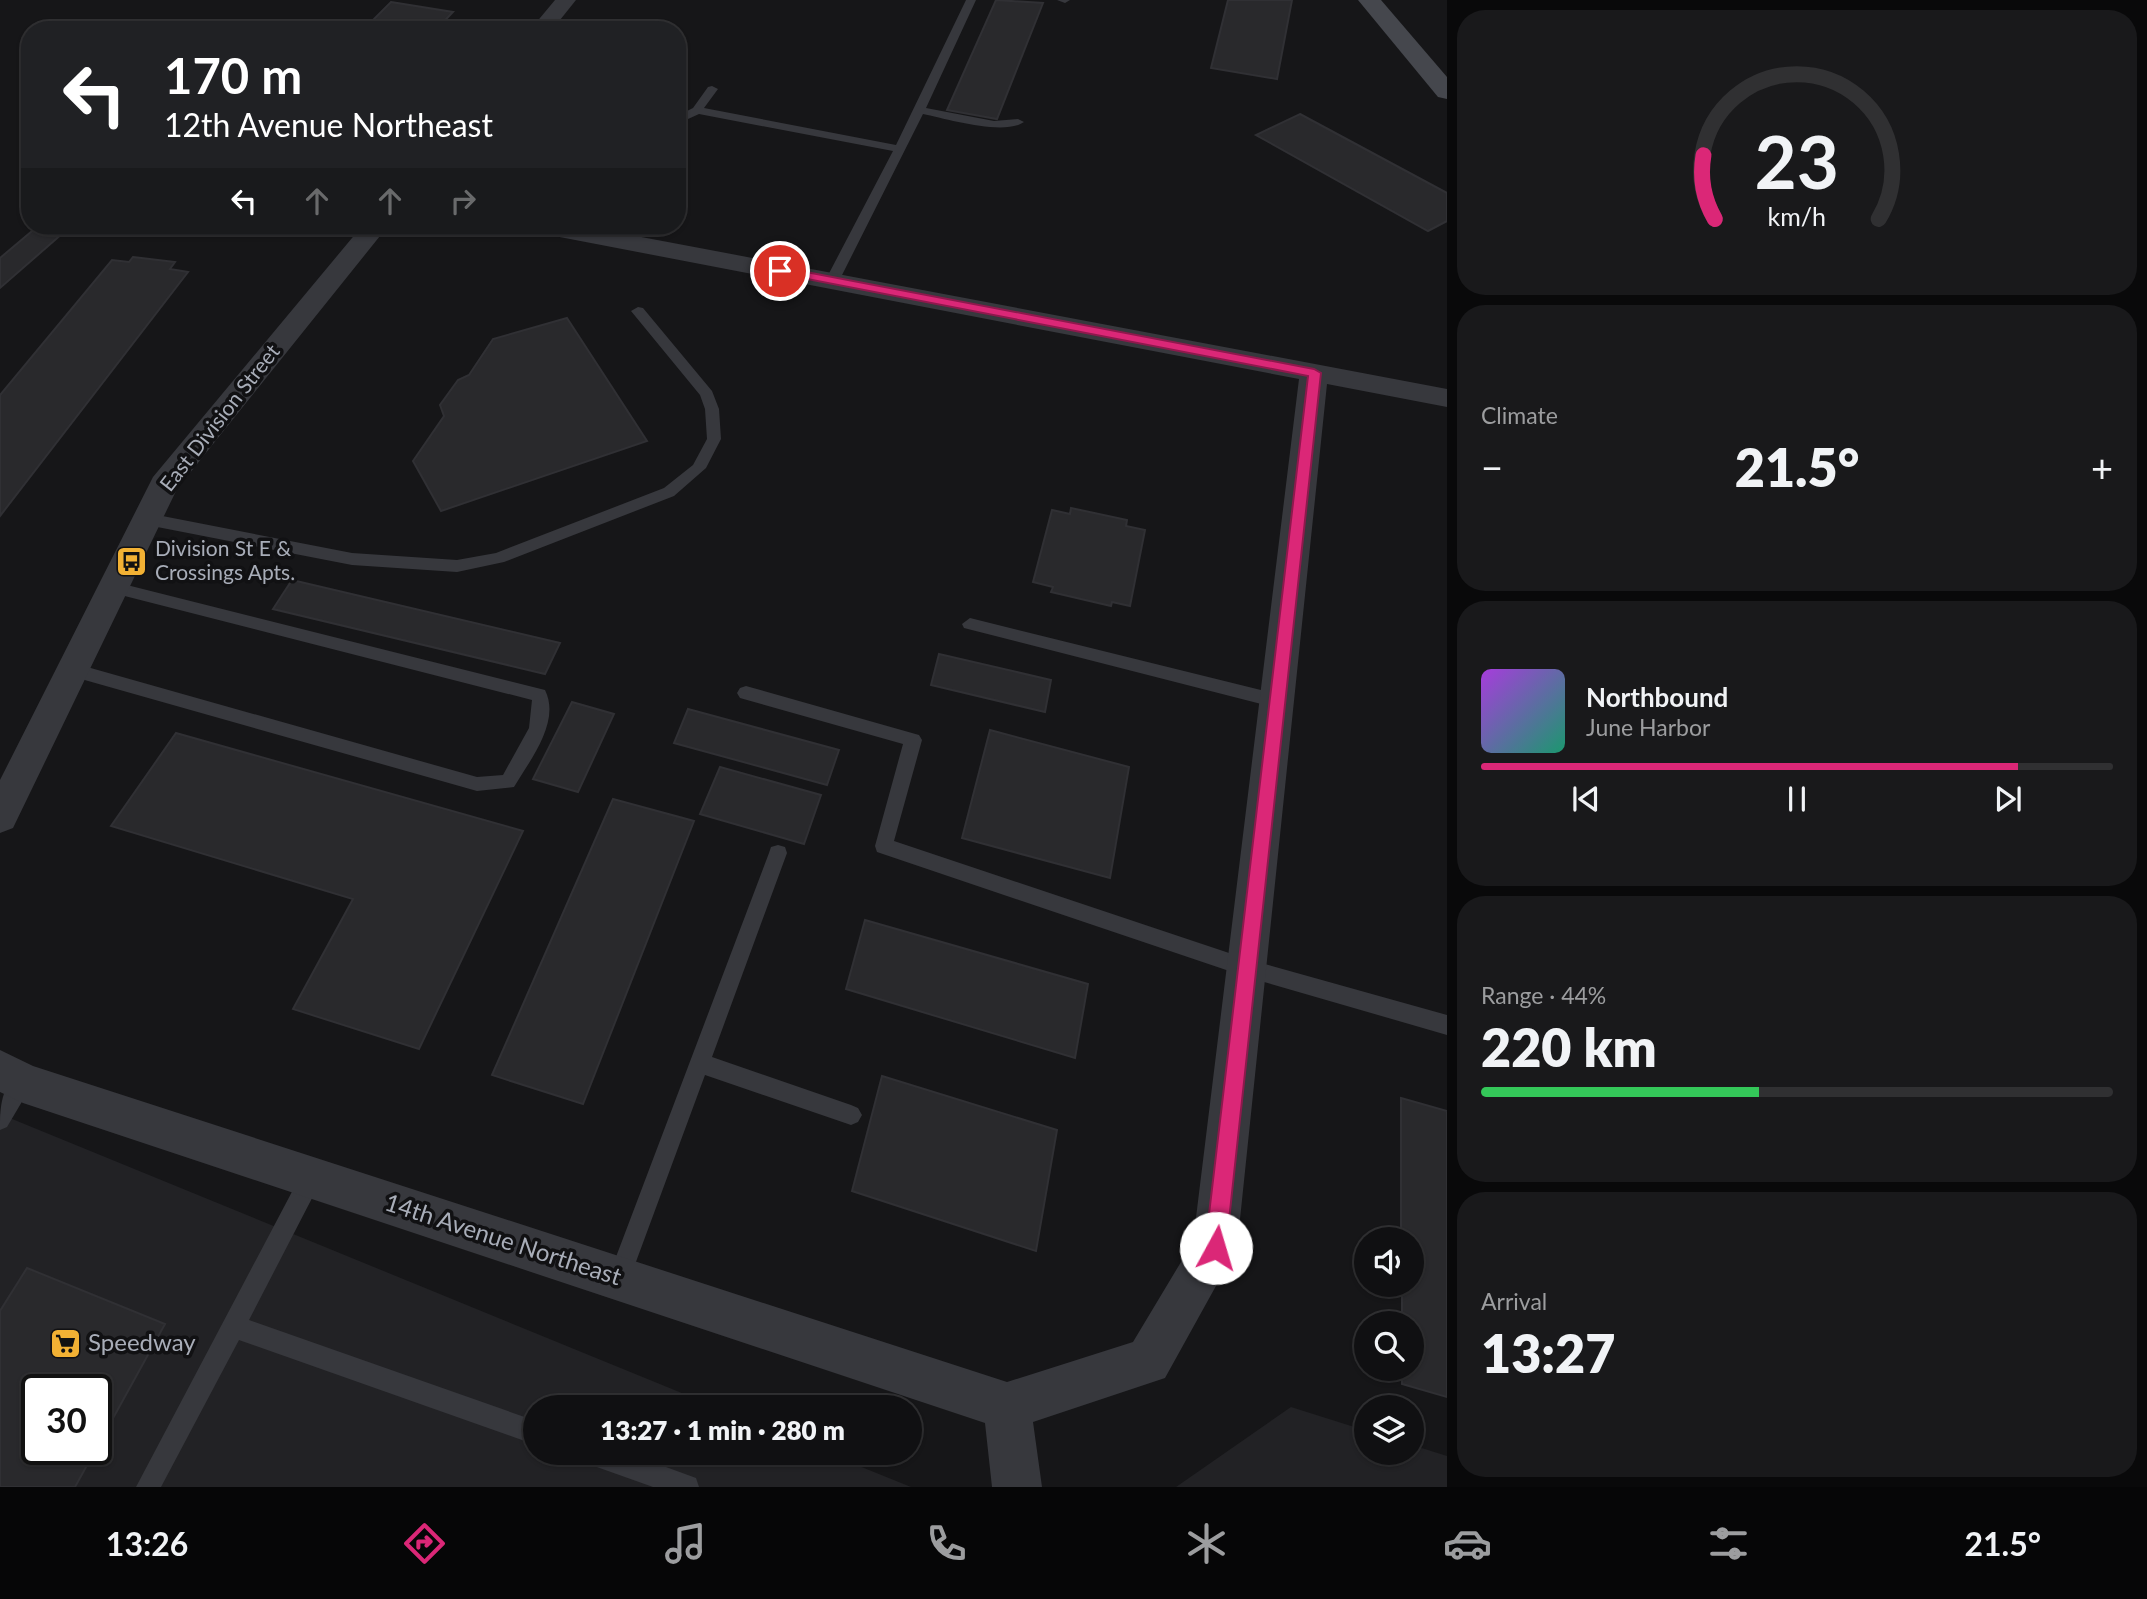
<!DOCTYPE html>
<html lang="en">
<head>
<meta charset="utf-8">
<style>
	:root { --surface:#101012; --page:#19191b; --text:#f1f3f6; --muted:#9c9d9f; --line:#303032; --accent:#db2777 }
	body { margin:0; font-family:Lato,sans-serif; background:var(--page); color:var(--text); height:100vh; display:flex; flex-direction:column; font-size:26px; white-space:nowrap }
	* { box-sizing:border-box; margin:0 }
	p { font-size:23px; color:var(--muted) }
	.icon { flex:none; width:38px; height:38px; fill:none; stroke:currentColor; stroke-width:2; stroke-linecap:round; stroke-linejoin:round }
	.map { position:relative; flex:1; overflow:hidden }
	.panel { display:flex; flex-direction:column; gap:10px; padding:10px; background:#09090a; width:700px }
	.panel>* { flex:none }
	.guide { position:absolute; left:21px; top:21px; width:665px; height:214px; border-radius:28px; box-shadow:0 2px 5px #0004,0 0 0 2px var(--line); background:#202124; color:#fff; overflow:hidden }
	.fabs { position:absolute; left:1354px; top:1227px; display:grid; gap:14px }
	.fabs a { display:grid; place-items:center; width:70px; height:70px; border-radius:50%; background:var(--surface); box-shadow:0 2px 5px #0004,0 0 0 2px var(--line); font-size:35px }
	.speed { position:absolute; left:21px; top:1374px; display:flex; gap:14px; font-size:35px; font-weight:700; text-align:center }
	.speed>* { display:grid; place-content:center; width:91px; height:91px; border-radius:50%; background:var(--surface); box-shadow:0 2px 5px #0004,0 0 0 2px var(--line); line-height:1 }
	.speed .limit { border:4px solid #111; border-radius:10px; background:#fff; color:#111 }
	.pin { position:absolute; display:grid; place-items:center; width:60px; height:60px; color:#fff; margin:-30px; border:4px solid #fff; border-radius:50%; box-shadow:0 2px 7px #0007 }
	.me { position:absolute; width:77px; margin:-38px; rotate:6deg; stroke-linejoin:round; filter:drop-shadow(0 0 5px #0008) }
	.turn { display:flex; align-items:center; gap:24px; height:147px; padding:0 28px; font-size:32px }
	.turn .icon { width:91px; height:91px; stroke-width:2.5 }
	.turn b { display:block; font-size:49px; line-height:60px }
	.lanes { display:flex; align-items:center; height:66px; padding:0 28px; background:#0003; justify-content:center; gap:35px; direction:ltr }
	.lanes .off { opacity:.35 }
	.big { font-size:52px; font-weight:800; line-height:1.1 }
	.panel .card { flex:1; display:flex; flex-direction:column; justify-content:center; gap:10px; min-width:0; padding:0 24px; border-radius:28px; background:var(--page) }
	.panel .dial { align-items:center; gap:0 }
	.dial svg { height:182px; overflow:visible; fill:none; stroke:var(--line); stroke-width:7; stroke-linecap:round; text-anchor:middle }
	.dial text { fill:var(--text); stroke:none }
	.song { display:flex; align-items:center; gap:21px }
	.cover { width:84px; height:84px; border-radius:10px; background:linear-gradient(135deg,hsl(280 70% 55%),hsl(160 70% 35%)) }
	.played { height:7px; border-radius:4px; background:linear-gradient(90deg,var(--accent) 85%,var(--line) 85%) }
	.keys { display:flex; justify-content:space-around; direction:ltr }
	.heat { display:flex; justify-content:space-between; align-items:center; font-size:38px; direction:ltr }
	.charge { height:10px; border-radius:5px; background:linear-gradient(90deg,#34c759 44%,var(--line) 0) }
	.trip { position:absolute; left:523px; top:1395px; width:399px; height:70px; border-radius:35px; background:var(--surface); box-shadow:0 2px 5px #0004,0 0 0 2px var(--line); font-weight:800; line-height:70px; text-align:center }
	.tabs { display:flex; height:112px; justify-content:space-around; align-items:center; background:#060607; color:var(--muted) }
	.tabs .icon { width:49px; height:49px }
	.tabs .current { color:var(--accent) }
	.tabs b { font-size:32px; color:var(--text) }
	main { display:flex; flex:1; min-height:0 }
	.map>svg:first-child { display:block }
</style>
</head>
<body>
<main>
<div class="map">
<svg width="1447" height="1487" viewBox="0 0 1447 1487">
	<rect width="100%" height="100%" fill="#161618"/>
	<path fill="#222225" fill-rule="evenodd" d="M0,1114L716,1407H536V1452L827,1453L911,1487H0ZM37,1390H96V1449H37Z
		M1291,1407L1367,1431V1452H1412V1445L1447,1456V1487H1176Z"/>
	<path fill="#29292c" stroke="#303034" stroke-width="2" d="M996,0L1043,3L997,119L947,110Z
		M1228,0H1292L1277,79L1211,68Z
		M391,2L453,12L436,30H363Z
		M1300,114L1447,193V221L1428,231L1256,135Z
		M38,226H71L0,288V258Z
		M133,257L175,262L170,269L188,272L0,516V395L112,260L129,262Z
		M567,318L647,441L441,511L413,461L444,416L440,405L458,380L469,375L493,339Z
		M1071,508L1127,520L1126,526L1145,530L1130,606L1112,602L1111,606L1051,592L1053,587L1033,582L1052,510L1070,514Z
		M292,580L560,643L545,674L273,609Z
		M939,654L1051,680L1045,712L931,685Z
		M572,702L614,714L578,792L533,779Z
		M688,709L839,750L827,785L674,743Z
		M990,730L1129,767L1110,878L962,838Z
		M176,733L523,831L419,1049L293,1009L353,899L111,826Z
		M720,767L821,795L804,844L700,814Z
		M613,799L694,821L583,1104L492,1075Z
		M865,920L1088,984L1075,1058L846,989Z
		M882,1076L1057,1130L1036,1251L852,1191Z
		M1401,1098L1447,1111V1397L1402,1384V1368H1412V1323H1402V1284H1412V1239H1401Z
		M27,1268L165,1324L96,1449V1390H37V1449H96L75,1487H0V1311Z"/>
	<g fill="none" stroke-linecap="round" stroke-linejoin="round">
		<path fill="#37383d" fill-rule="evenodd" d="M966,0H976L926,108L994,121L1018,119L1024,122C1004,136 947,119 923,114L839,281L837,284H827L825,281L893,151L699,114L677,124V116L693,108L708,87L712,86L718,89L704,108L896,145Z
			M1057,0H1070L1065,3Z
			M638,307L643,308L712,391L719,409L721,439L706,468L674,496L504,562L457,572L352,565L147,525L139,519L147,513L352,553L457,560L496,553L664,488L693,465L707,439L705,409L700,395L631,311Z
			M115,582L545,690C561,722 530,760 514,787L477,791L67,675L65,670L67,665L73,663L477,777L503,775L529,728L532,700L109,592L107,588L109,584Z
			M970,618L1277,694L1283,696L1286,701L1283,706L1277,708L964,628L962,624Z
			M746,686L919,735L922,740L894,841L1247,959L1447,1015V1035L1247,977L877,852L875,846L903,744L740,698L737,693L740,688Z
			M778,845L785,847L787,853L712,1057L851,1105L858,1108L862,1115L858,1122L851,1125L705,1075L630,1278L627,1286L619,1289L611,1286L608,1278L769,853L771,847Z
			M23,1073L30,1076L33,1083L7,1127L0,1130C0,1110 0,1082 23,1073Z
			M312,1166L320,1169L323,1177L249,1320L536,1421V1445L239,1340L161,1487H136L304,1169Z
			M577,1452H625L696,1478L699,1487H653L580,1461Z"/>
		<path fill="#37383d" fill-rule="evenodd" d="M555,0H576L552,30H530Z
			M362,226H388L177,489L13,828L0,833V780L153,477Z
			M531,226H583L1447,389V407L1327,384L1237,1248L1165,1378L1033,1422L1042,1487H992L985,1423L23,1103L0,1092V1050L33,1066L1007,1382L1133,1342L1193,1242L1299,379L544,234L535,231Z"/>
		<path fill="#45474d" fill-rule="evenodd" d="M1358,0H1381L1447,77V99L1438,97Z"/>
	</g>
	<path fill="#db2777" stroke="#8e194d" stroke-width="2" d="M780,267L1314,369L1321,373L1226,1248L1223,1255L1216,1258L1208,1255L1205,1248L1308,376L776,273V268Z"/>
	<defs>
		<symbol id="bus-square" viewBox="-11 -11 22 22"><rect x="-9" y="-9" width="18" height="18" rx="4" fill="#f2b134" stroke="#111113"/><path d="M-5-6H5V4H4V6H2V4H-2V6H-4V4H-5ZM-3.5-4V0h7V-4ZM-3.5 1.2v1.5H-2V1.2ZM2 1.2v1.5H3.5V1.2Z" fill="#111"/></symbol>
		<symbol id="supermarket-square" viewBox="-11 -11 22 22"><rect x="-9" y="-9" width="18" height="18" rx="4" fill="#f2b134" stroke="#111113"/><path d="M-6-5.5h2.5l.6 2H6L4.5 2H-2.5L-4.4-4H-6ZM-1.5 3.2a1.3 1.3 0 1 0 .1 0ZM3 3.2a1.3 1.3 0 1 0 .1 0Z" fill="#111"/></symbol>
	</defs>
	<g fill-rule="evenodd">
		<use href="#bus-square" x="114" y="544" width="35" height="35"/>
		<use href="#supermarket-square" x="48" y="1326" width="35" height="35"/>
	</g>
	<g text-anchor="middle" stroke-width="7" stroke-linejoin="round" paint-order="stroke">
		<g font-size="21" fill="#a8adb8" stroke="#111113">
			<text transform="translate(220 418) rotate(-52)" y="7">East Division Street</text>
		</g>
		<g font-size="21" fill="#a8adb8" stroke="#111113" text-anchor="start">
			<text x="155" y="556">Division St E &amp;<tspan x="155" dy="24">Crossings Apts.</tspan></text>
		</g>
		<g font-size="24" fill="#a8adb8" stroke="#111113">
			<text transform="translate(503 1240) rotate(18)" y="8">14th Avenue Northeast</text>
		</g>
		<g font-size="24" fill="#a8adb8" stroke="#111113" text-anchor="start">
			<text x="88" y="1351">Speedway</text>
		</g>
	</g>
</svg>
<div class="fabs">
<a><svg class="icon" aria-label="sound" viewBox="0 0 24 24"><path d="M4 9h4l5-4v14l-5-4H4zM17 9q2 3 0 6"/></svg></a>
<a><svg class="icon" aria-label="search" viewBox="0 0 24 24"><circle cx="10" cy="10" r="6"/><path d="M15 15l6 6"/></svg></a>
<a><svg class="icon" aria-label="layers" viewBox="0 0 24 24"><path d="M12 4l9 5-9 5-9-5zM3 14l9 5 9-5"/></svg></a>
</div>
<div class="speed"><div class="limit">30</div></div>
<div class="pin" style="left:780px;top:271px;background:#d93025"><svg class="icon" aria-label="arrive" viewBox="0 0 24 24"><path d="M6 21V4h12l-3 4 3 4H6"/></svg></div>
<svg class="me" style="left:1216px;top:1248px" viewBox="-20 -20 40 40"><circle r="19" fill="#fff"/><path d="M0-13L10 11 0 6-10 11z" fill="#db2777"/></svg>
<div class="trip">13:27 · 1 min · 280 m</div>
<div class="guide">
<div class="turn"><svg class="icon" aria-label="left" viewBox="0 0 24 24"><path d="M17 20v-9H6M10 6l-5 5 5 5"/></svg><div><b>170 m</b>12th Avenue Northeast</div></div>
<div class="lanes"><svg class="icon" aria-label="left" viewBox="0 0 24 24"><path d="M17 20v-9H6M10 6l-5 5 5 5"/></svg><svg class="icon off" aria-label="ahead" viewBox="0 0 24 24"><path d="M12 20V5M6 11l6-6 6 6"/></svg><svg class="icon off" aria-label="ahead" viewBox="0 0 24 24"><path d="M12 20V5M6 11l6-6 6 6"/></svg><svg class="icon off" aria-label="right" viewBox="0 0 24 24"><path d="M7 20v-9h11M14 6l5 5-5 5"/></svg></div>
</div>
</div>
<section class="panel">
<div class="card dial"><svg viewBox="0 0 100 80">
<path d="M14 69A42 42 0 1 1 86 69"/>
<path d="M14 69A42 42 0 0 1 9 41" stroke="#db2777"/>
<text x="50" y="56" font-size="32" font-weight="700">23</text>
<text x="50" y="72" font-size="11">km/h</text>
</svg></div>
<div class="card"><p>Climate</p>
<div class="heat"><a>−</a><b class="big">21.5°</b><a>+</a></div>
</div>
<div class="card">
<div class="song"><i class="cover"></i><div><b>Northbound</b><p>June Harbor</p></div></div>
<div class="played"></div>
<div class="keys"><svg class="icon" aria-label="previous" viewBox="0 0 24 24"><path d="M18 5L8 12l10 7zM5 5v14"/></svg><svg class="icon" aria-label="pause" viewBox="0 0 24 24"><path d="M8 5v14M16 5v14"/></svg><svg class="icon" aria-label="next" viewBox="0 0 24 24"><path d="M6 5l10 7-10 7zM19 5v14"/></svg></div>
</div>
<div class="card"><p>Range · 44%</p><b class="big">220 km</b><div class="charge"></div></div>
<div class="card"><p>Arrival</p><b class="big">13:27</b></div>
</section>
</main>
<nav class="tabs">
<b>13:26</b>
<svg class="icon current" aria-label="directions" viewBox="0 0 24 24"><path d="M12 3l9 9-9 9-9-9zM9 14v-3h6M13 9l2 2-2 2"/></svg>
<svg class="icon" aria-label="music" viewBox="0 0 24 24"><path d="M9 18V5l10-2v13"/><circle cx="6" cy="18" r="3"/><circle cx="16" cy="16" r="3"/></svg>
<svg class="icon" aria-label="phone" viewBox="0 0 24 24"><path d="M5 4h4l2 5-3 2q2 4 5 5l2-3 5 2v4C11 20 4 13 5 4z"/></svg>
<svg class="icon" aria-label="climate" viewBox="0 0 24 24"><path d="M12 3v18M4 7l16 10M4 17L20 7"/></svg>
<svg class="icon" aria-label="car" viewBox="0 0 24 24"><path d="M5 17H2v-5l4-1 3-4h7l3 4 3 1v5h-3M9 17h6M6 11h13"/><circle cx="7" cy="17" r="2"/><circle cx="17" cy="17" r="2"/></svg>
<svg class="icon" aria-label="filters" viewBox="0 0 24 24"><path d="M4 7h16M4 17h16"/><circle cx="9" cy="7" r="2"/><circle cx="15" cy="17" r="2"/></svg>
<b>21.5°</b>
</nav>
</body>
</html>
